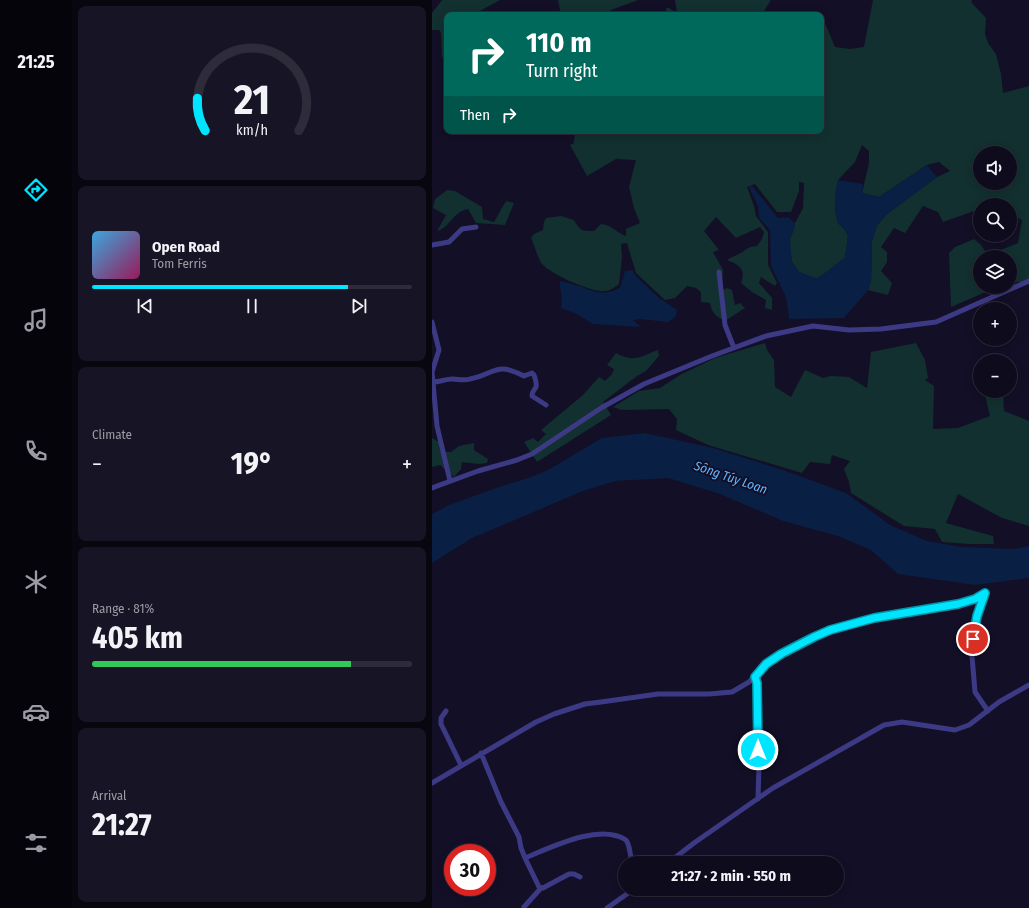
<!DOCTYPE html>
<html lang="en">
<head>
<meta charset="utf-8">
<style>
	:root { --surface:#0e0b1c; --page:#171425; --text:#f1f3f6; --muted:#9b9ba3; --line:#2e2b3b; --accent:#00e5ff }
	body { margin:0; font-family:"Fira Sans Condensed",sans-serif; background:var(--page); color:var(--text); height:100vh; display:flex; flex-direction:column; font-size:15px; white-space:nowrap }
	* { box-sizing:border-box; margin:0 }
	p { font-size:13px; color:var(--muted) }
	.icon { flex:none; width:22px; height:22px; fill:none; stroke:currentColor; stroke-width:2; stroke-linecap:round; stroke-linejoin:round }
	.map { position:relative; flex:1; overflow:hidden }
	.drawer { display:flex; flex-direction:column; gap:6px; padding:6px; background:#08060f; width:360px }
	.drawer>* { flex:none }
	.hud { position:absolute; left:12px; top:12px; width:380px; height:122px; border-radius:8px; box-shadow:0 2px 10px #0003,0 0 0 1px var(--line); background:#00695c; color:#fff; overflow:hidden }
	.buttons { position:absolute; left:541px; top:146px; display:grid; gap:8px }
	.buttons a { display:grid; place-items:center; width:44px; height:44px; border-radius:50%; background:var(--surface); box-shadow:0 2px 10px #0003,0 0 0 1px var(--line); font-size:20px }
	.speed { position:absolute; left:12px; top:844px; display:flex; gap:8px; font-size:20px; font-weight:700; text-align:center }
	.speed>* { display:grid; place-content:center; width:52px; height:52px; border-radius:50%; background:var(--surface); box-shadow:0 2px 10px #0003,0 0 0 1px var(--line); line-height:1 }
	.speed .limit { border:6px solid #d22; background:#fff; color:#111 }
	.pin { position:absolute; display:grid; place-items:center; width:34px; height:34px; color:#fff; margin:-17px; border:2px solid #fff; border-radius:50%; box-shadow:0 1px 4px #0007 }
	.me { position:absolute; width:44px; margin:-22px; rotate:0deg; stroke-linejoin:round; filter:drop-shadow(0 0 3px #0008) }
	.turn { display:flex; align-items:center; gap:14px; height:84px; padding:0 16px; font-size:18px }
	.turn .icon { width:52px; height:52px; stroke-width:2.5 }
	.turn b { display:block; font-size:28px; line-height:34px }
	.then { display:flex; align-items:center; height:38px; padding:0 16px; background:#0003; gap:8px; font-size:15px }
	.big { font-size:30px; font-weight:700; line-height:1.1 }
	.drawer .card { flex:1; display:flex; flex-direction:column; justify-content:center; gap:6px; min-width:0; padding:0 14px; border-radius:8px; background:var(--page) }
	.drawer .dial { align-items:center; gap:0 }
	.dial svg { height:104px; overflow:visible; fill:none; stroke:var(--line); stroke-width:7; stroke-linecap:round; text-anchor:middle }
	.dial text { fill:var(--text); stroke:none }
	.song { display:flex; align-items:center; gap:12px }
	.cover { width:48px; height:48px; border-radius:6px; background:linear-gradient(135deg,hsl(200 70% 55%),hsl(330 70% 35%)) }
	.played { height:4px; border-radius:2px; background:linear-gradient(90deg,var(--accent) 80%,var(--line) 80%) }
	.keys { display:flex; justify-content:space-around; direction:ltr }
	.heat { display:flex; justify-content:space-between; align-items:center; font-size:22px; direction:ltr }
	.charge { height:6px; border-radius:3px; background:linear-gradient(90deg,#34c759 81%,var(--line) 0) }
	.trip { position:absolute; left:186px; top:856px; width:226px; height:40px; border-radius:20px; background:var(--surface); box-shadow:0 2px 10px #0003,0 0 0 1px var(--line); font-weight:700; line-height:40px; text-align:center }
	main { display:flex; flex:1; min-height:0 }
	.tab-bar { display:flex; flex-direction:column; width:72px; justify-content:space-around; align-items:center; background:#06040b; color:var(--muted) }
	.tab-bar .icon { width:28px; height:28px }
	.tab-bar .on { color:var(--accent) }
	.tab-bar b { font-size:18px; color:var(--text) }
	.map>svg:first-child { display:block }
</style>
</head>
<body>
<main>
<nav class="tab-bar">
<b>21:25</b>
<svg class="icon on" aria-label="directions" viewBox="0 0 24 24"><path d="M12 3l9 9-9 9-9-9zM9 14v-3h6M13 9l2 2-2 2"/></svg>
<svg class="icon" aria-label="music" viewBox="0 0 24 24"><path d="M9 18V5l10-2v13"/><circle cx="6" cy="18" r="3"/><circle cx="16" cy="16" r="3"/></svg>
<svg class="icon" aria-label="phone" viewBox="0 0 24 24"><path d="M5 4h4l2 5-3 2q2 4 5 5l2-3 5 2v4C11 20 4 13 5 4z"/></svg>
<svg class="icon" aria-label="climate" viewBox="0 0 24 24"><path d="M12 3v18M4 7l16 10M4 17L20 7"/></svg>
<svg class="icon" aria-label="car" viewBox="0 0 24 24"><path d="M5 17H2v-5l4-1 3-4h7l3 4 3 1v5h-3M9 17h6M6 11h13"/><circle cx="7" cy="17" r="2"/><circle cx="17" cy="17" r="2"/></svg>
<svg class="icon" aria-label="filters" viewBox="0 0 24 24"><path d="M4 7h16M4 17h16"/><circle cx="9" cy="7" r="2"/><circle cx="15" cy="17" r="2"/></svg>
</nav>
<section class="drawer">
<div class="card dial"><svg viewBox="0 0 100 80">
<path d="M14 69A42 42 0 1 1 86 69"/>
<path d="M14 69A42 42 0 0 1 8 44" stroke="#00e5ff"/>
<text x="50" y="56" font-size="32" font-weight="700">21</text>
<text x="50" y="72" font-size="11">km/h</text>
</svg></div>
<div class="card">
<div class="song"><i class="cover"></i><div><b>Open Road</b><p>Tom Ferris</p></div></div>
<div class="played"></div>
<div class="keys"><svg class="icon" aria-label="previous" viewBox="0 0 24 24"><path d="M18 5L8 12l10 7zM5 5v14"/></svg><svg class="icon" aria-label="pause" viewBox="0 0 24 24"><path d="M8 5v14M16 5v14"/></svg><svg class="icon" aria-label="next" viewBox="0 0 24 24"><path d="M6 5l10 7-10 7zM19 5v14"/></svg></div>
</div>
<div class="card"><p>Climate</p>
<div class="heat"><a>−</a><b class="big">19°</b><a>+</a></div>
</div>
<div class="card"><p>Range · 81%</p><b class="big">405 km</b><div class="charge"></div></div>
<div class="card"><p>Arrival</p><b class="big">21:27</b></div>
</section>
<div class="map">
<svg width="597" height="908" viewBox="0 0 597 908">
	<rect width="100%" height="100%" fill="#130f26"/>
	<path fill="#12302f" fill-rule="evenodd" d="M10,0H68L48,11L50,15H15V58L10,57L9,33L7,30H0V13Z
		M126,0H206L179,10L178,15H129Z
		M243,0H339L332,11L331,15H235L234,8H237L245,13Z
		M441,0H540L539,2L554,18L553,34L556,43L564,54L569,74L571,93L597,86V282H578V257H548V287H565L519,307L517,253L523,247L542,239L549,245L556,255L586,243L590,220L582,216L578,219V205H548V212L545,210L511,222L506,212L491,206L473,233L462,228L449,247L455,252V262L449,271L460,283L456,295L436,290L439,281L440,241L445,225L455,214L505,177L518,171L507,162L495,165L447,197L430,193L437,163V151L430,145L423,162L406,180L404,191L403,211L406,223L413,230L416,236L413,258C402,265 396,273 383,279L367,272L360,262L358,251V239L363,226V223L371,208L372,183L367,182V191L359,212H345L323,184L315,187L322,206L324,216L336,232V265L345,283L343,286L329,277L327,283L340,298V310L333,308L334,300L320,292L309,283C314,269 308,265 295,260C299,257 303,256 307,254C315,250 314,247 325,246L330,239L332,232L328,227L304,238L284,217L272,231L287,250L281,252L291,270L290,291L295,288L300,290L303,305L308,303L313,308L293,321C284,316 280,314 278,303L269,302V292L264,288L255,286L243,298L233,300L204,273L195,243L189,244L190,258L187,284C183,287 178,291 173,291C160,293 119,274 110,264C106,259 102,244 99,238L102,234L111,230L112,222L114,218L129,216L142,220C148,231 150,231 162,231L169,224C181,225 183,232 194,236V229L208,223L202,208L197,187L204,160L184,159L155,176L138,145L142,143L143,131H389V17L391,18L403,47L418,49L432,47ZM548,153H578V183H548Z
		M15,190L23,191L50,207L51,219L62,222L74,201L82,203L73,225L44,223L36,209C20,212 19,227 5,231L14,215L1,208L3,199Z
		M333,343L335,350L342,360L343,387L359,397L373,370L391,378L399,376L417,377L435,388L439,352L484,343L493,360L496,378L493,380L502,386L501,429L526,428L558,416L552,391H571L572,411L597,421V526L570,518L526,494L514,523L561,536L562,544H537L510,542L503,529L472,526L419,493L417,482L412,469L418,461L400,455L398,464L378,462L370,473L276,445L244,430L245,419L237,409L190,410L181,407L207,391L228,388L248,375L283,358Z
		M226,350L227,356L214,371L205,376L171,402L179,415L105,462L92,442L101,438L106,442L114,434L109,430L151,395L167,377L173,381L180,374L182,369L175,365L184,353C202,363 208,357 226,350Z
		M0,438L7,442L9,452H19L27,446L42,443V450L56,459L55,463L46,464L30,462L29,469L22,477L8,465L0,467Z"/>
	<path fill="#0a1f44" d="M495,165L505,177L455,214L445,225L440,241L439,281L436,290L412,318L357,319L354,297L339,266L338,230L327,218L326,206L317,187L320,186L346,218L356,217L363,223V226L358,239L360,262L367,272L384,278C396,273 402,265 413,258L416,236L413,230L406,223L403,211L404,191L406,180L431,184L430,193L447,197Z
		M201,270L203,275L226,297L245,310L244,316L236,322L208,319L201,320L209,327L161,324L145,314L129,308C132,299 127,290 128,281C135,283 141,284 147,286C163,292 172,296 188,288L193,271Z
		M213,433L281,448L354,471L414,493L458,525L495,541L530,547L582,549L597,546V578L543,585L466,574L439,550L406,536L351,521L288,494L236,478L183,481L151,491L40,538L0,563V514L17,505L67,487L99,477L116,470L170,438Z"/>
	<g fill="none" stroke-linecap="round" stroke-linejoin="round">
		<path stroke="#3d3a85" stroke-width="5" d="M0,245L17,242L30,229L44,227
			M287,272L293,325L302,348
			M0,322L7,350L0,372L5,426L18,481
			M1,382C7,382 14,379 20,379C26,379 32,381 38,379C64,374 63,361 92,376L100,373L102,375C103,378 105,384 104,387C102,391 100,391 100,396L114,405
			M0,488L46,471L85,460L100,454L169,408L212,384L280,356L334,336L381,326L417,330L449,329L504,322L597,281
			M553,593L545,616L542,628L540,656L543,692L556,711
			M323,677L325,683L327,764L326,799
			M14,711L9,718V724L29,765
			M49,753L69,802L87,837L89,848L93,858L107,887L111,888L137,874H142L148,877
			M0,783L104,722L122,714L153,704L169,702L226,694H277L300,692L317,682L334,664L349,654L382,637L398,630L442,618L526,604L538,601L553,593
			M93,858C120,847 167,823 194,840C199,847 197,856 201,863
			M236,863L262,843L341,788L452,725L470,722L523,730L537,725L567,702L597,685
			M92,907L109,888
			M175,908L202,889"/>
	</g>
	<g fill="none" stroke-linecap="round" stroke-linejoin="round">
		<defs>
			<path id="route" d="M326,750L325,683L323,677L334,664L349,654L382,637L398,630L442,618L526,604L543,599L553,593L545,616L541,639"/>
		</defs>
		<use href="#route" stroke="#0095a6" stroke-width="10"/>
		<use href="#route" stroke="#00e5ff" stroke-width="7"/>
	</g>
	<g text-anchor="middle" stroke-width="4" stroke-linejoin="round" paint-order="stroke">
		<g font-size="13" font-style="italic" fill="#62b6ff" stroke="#130f26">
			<text transform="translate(299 477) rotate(19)" y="5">Sông Túy Loan</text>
		</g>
	</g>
</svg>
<div class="buttons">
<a><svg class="icon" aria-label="sound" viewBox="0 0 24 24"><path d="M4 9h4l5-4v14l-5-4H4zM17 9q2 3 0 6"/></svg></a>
<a><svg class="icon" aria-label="search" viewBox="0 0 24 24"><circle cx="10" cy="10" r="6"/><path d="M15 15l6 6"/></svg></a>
<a><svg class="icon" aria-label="layers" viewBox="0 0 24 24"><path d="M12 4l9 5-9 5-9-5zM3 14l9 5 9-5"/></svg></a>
<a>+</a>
<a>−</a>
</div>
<div class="speed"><div class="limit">30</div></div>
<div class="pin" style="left:541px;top:639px;background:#d93025"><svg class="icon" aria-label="arrive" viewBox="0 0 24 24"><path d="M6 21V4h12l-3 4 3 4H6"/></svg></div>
<svg class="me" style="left:326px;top:750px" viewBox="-20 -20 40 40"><circle r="17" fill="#00e5ff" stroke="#fff" stroke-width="3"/><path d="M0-11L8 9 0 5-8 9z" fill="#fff"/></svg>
<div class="trip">21:27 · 2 min · 550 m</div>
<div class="hud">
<div class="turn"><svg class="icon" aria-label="right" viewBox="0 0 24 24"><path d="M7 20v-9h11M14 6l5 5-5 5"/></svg><div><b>110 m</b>Turn right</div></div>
<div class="then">Then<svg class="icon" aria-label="right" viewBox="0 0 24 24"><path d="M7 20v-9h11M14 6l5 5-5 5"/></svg></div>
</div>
</div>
</main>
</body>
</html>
